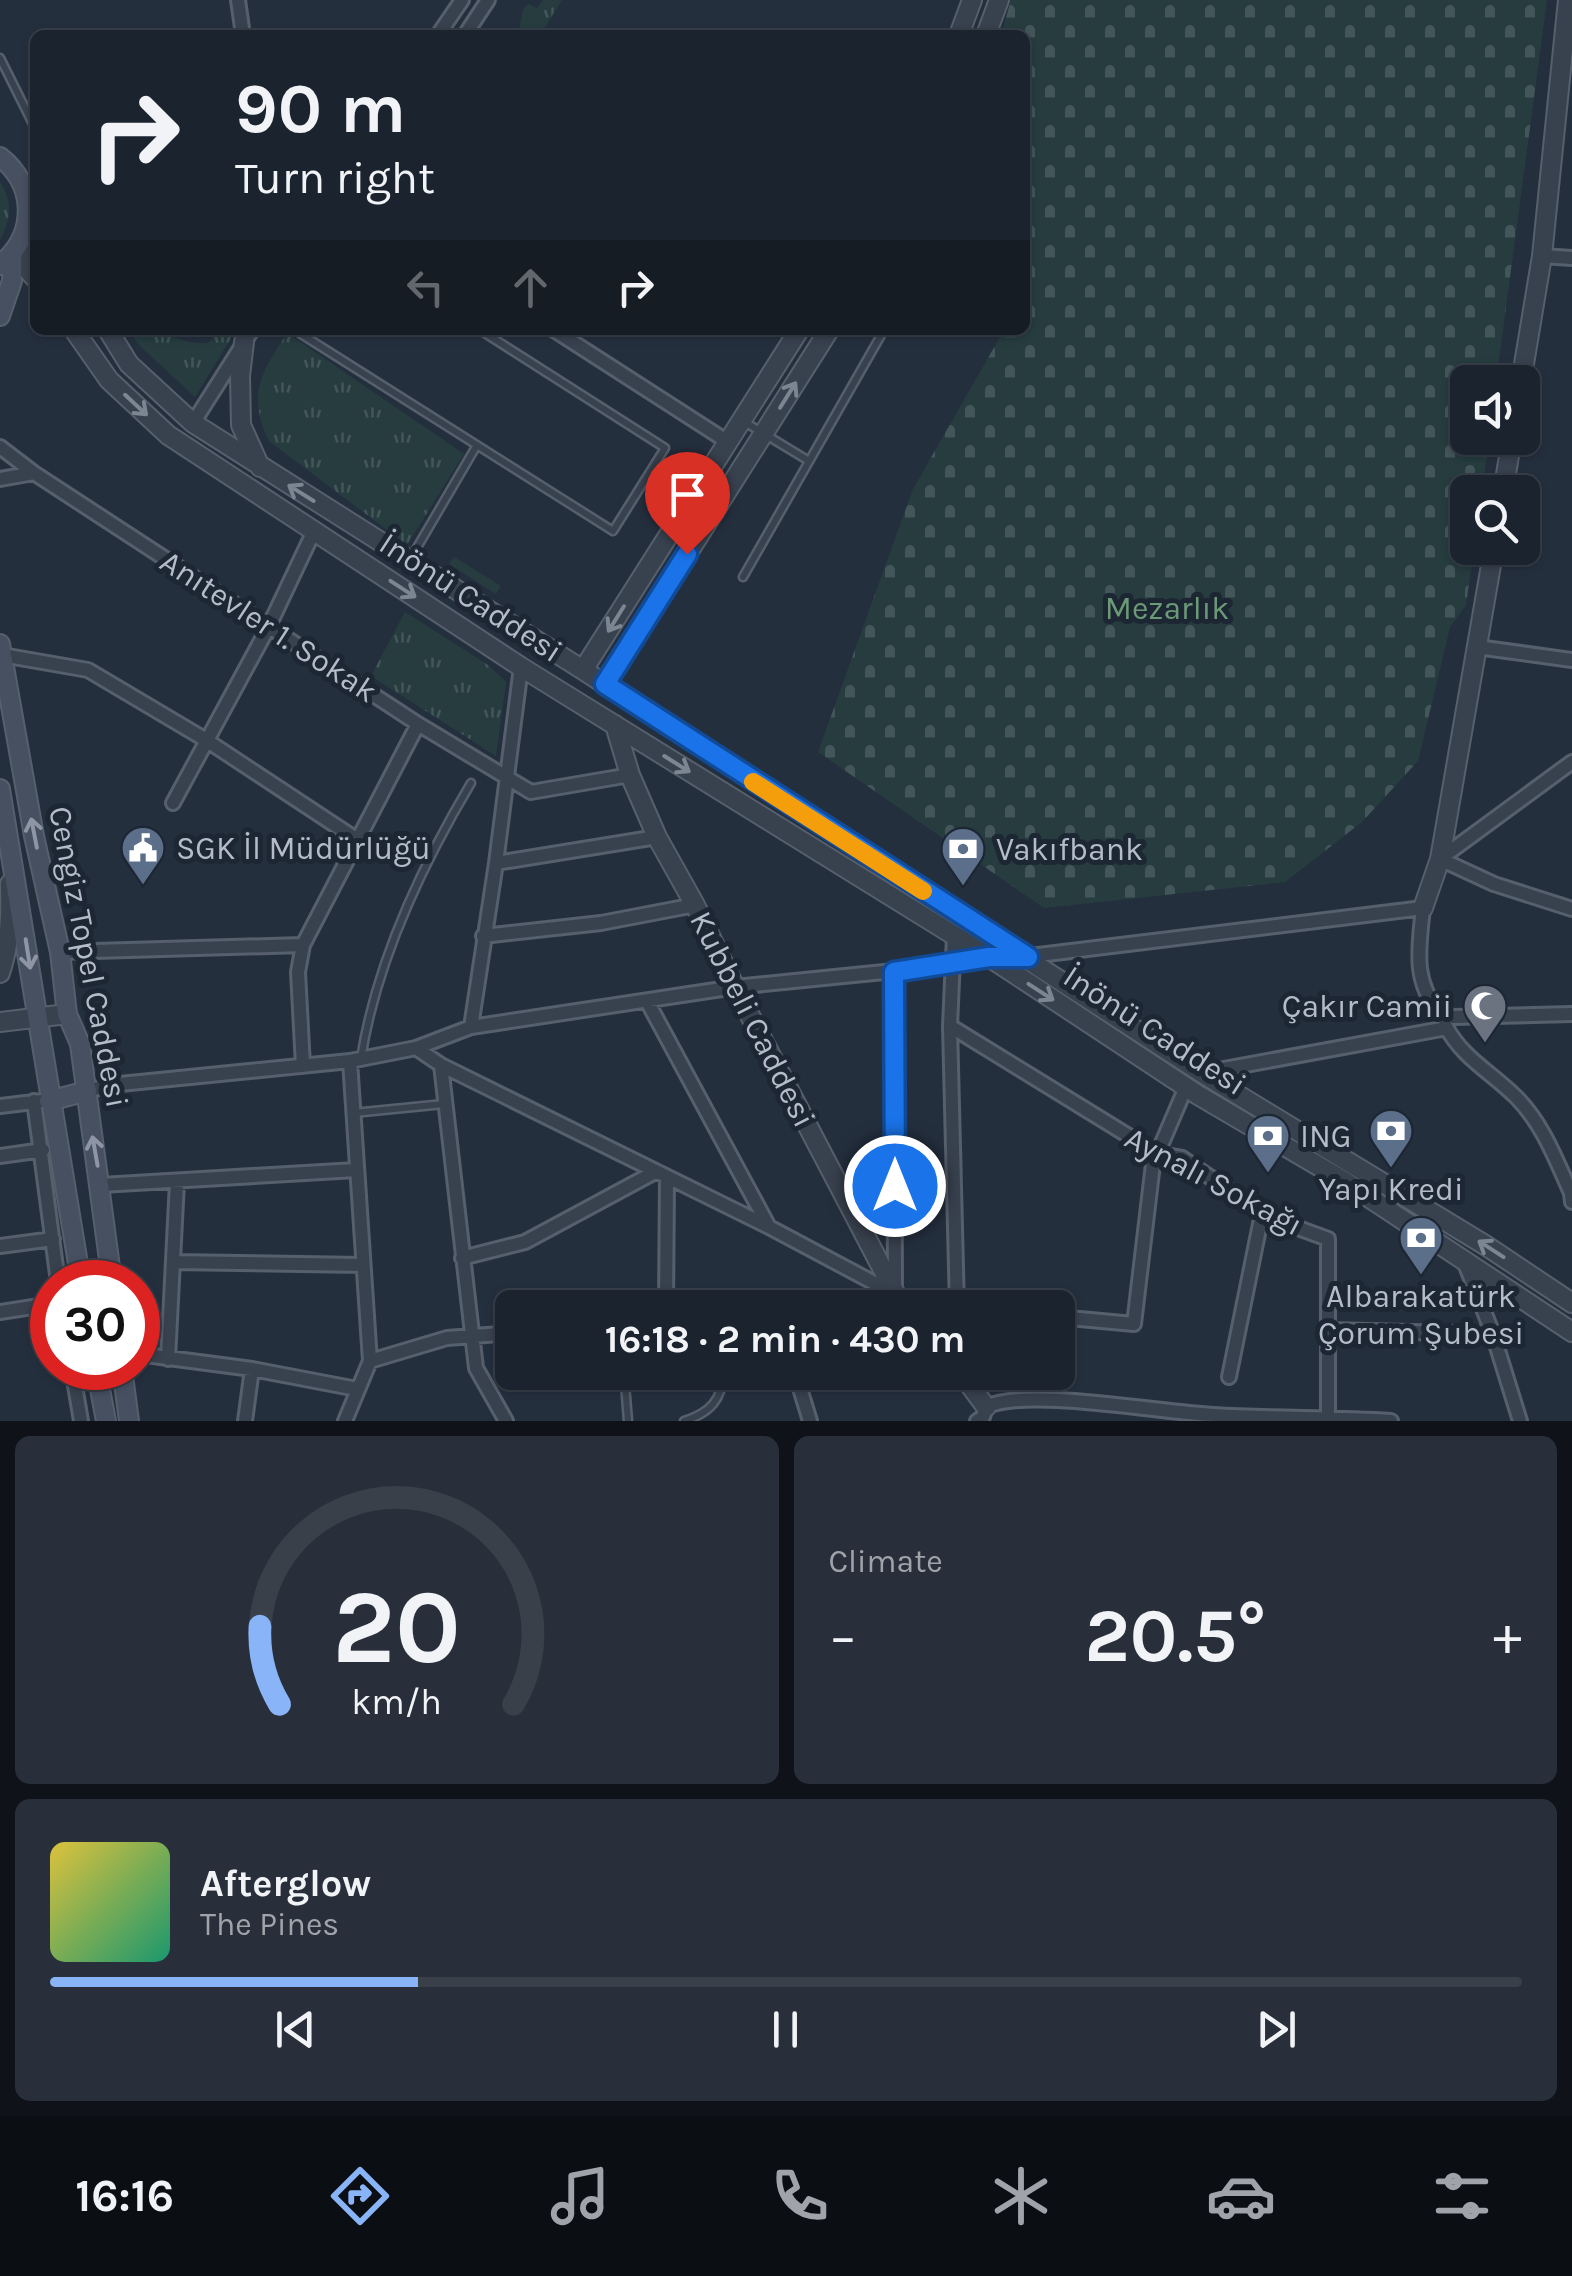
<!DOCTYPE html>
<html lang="en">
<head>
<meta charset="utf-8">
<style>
	:root { --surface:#1b232e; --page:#282f3a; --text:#f1f3f6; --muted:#a0a4aa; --line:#39404a; --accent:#8ab4f8 }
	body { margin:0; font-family:Karla,sans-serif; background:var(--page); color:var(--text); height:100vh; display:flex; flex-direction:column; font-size:38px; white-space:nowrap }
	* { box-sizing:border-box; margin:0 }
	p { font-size:32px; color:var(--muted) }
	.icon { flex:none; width:55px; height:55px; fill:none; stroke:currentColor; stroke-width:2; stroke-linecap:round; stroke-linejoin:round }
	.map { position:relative; height:1421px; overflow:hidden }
	.sheet { display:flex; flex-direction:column; gap:15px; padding:15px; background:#0f1319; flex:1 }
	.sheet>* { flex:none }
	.top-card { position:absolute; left:30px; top:30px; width:1000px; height:305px; border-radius:15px; box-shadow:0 2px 8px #0004,0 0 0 2px var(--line); background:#1b232e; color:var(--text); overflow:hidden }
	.controls { position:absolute; left:1450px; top:365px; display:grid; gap:20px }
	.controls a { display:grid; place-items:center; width:90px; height:90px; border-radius:15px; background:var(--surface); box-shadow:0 2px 8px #0004,0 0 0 2px var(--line); font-size:50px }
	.speed { position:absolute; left:30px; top:1260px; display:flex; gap:20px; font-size:50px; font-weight:700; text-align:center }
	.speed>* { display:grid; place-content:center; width:130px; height:130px; border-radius:50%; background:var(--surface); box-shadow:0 2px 8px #0004,0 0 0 2px var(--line); line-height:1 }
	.speed .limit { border:15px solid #d22; background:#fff; color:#111 }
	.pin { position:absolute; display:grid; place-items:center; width:85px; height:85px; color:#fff; margin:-102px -42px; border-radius:50% 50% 50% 0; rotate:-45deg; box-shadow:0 0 10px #0007 }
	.pin .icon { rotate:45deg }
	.me { position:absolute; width:110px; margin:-55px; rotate:0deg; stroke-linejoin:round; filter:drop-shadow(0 0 8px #0008) }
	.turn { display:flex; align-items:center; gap:35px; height:210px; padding:0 40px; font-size:45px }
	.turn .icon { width:130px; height:130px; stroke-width:2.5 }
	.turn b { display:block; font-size:70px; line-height:85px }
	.lanes { display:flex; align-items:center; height:95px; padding:0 40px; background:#0003; justify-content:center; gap:50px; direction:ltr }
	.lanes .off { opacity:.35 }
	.big { font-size:75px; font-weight:700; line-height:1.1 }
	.sheet .tile { flex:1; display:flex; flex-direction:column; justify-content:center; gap:15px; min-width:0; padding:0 35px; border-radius:15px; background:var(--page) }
	.sheet .dial { align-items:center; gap:0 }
	.dial svg { height:260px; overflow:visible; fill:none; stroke:var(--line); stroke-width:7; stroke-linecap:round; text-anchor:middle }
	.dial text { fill:var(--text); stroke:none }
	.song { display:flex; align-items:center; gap:30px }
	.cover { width:120px; height:120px; border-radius:15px; background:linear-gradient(135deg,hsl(50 70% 55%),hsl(160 70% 35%)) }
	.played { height:10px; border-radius:5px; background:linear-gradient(90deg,var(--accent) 25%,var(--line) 25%) }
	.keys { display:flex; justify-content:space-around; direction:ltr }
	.heat { display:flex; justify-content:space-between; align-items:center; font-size:55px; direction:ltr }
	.sheet .tiles { flex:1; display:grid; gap:15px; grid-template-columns:1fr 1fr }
	.tile:last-child { grid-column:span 2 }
	.trip { position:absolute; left:495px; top:1290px; width:580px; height:100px; border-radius:15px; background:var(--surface); box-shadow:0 2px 8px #0004,0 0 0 2px var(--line); font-weight:700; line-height:100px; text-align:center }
	.tabs { display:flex; height:160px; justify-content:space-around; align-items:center; background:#0b0e12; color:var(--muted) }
	.tabs .icon { width:70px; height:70px }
	.tabs .on { color:var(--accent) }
	.tabs b { font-size:45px; color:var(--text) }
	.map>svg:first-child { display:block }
</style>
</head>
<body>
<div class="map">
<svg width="1572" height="1421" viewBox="0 0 1572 1421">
	<defs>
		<pattern id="grass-tufts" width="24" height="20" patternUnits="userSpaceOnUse" patternTransform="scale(2.5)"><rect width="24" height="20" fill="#263c3f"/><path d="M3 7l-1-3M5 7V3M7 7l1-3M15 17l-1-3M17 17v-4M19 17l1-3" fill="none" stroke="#435659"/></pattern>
		<pattern id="cemetery-stones" width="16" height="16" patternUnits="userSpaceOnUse" patternTransform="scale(2.5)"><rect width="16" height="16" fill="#263c3f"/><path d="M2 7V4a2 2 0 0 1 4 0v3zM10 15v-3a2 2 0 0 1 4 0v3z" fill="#435659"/></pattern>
	</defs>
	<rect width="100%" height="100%" fill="#242f3e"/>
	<path fill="url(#grass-tufts)" d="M543,0H562L540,35H518L523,10L528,4L537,8Z
		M0,182C13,202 11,220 0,240Z
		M138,330C163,330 183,345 208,343L221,330H236L195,397L138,344L131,334Z
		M287,333L464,454L407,545L269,441C246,393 262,373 287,333Z
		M454,557L501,586L496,594L449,564Z
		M405,612L488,665L506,682L496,756L371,676Z"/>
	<path fill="url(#cemetery-stones)" d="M1011,0H1547L1496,382H1468V438H1489L1482,492H1468V548H1474L1466,605L1450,627L1418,761L1362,822L1285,882L1044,908L818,752L913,489L1004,330H1025V35H1001Z"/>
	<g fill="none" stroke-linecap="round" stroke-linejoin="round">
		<defs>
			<path id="service" d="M0,58L35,128
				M303,330L301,334L613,531L665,448L480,330
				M743,421L809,461
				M412,556L477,445
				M743,577L884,330
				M361,1059C376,962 421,867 471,783
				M353,1113L444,1104
				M624,1372L628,1421
				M684,1421C710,1413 722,1400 724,1372"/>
			<path id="minor" d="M238,0L243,35
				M438,35L462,0
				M465,35L488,0
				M1542,256L1572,258
				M554,330L728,442
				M193,423L252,330
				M0,447L34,473L418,724L531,792L630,775
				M0,479L34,473
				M1477,647L1572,660
				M2,655L88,670L206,740L356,839
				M1572,762L1440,859L1494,884L1572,909
				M173,803L269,626L314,531
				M496,863L657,837
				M483,936L601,923L695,905
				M954,936L950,1026L957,1308
				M60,952L303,945
				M1022,957L1423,908C1419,947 1412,981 1440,1013L1453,1017L1572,1014
				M647,1001L769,1227
				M1445,1025C1462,1058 1491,1072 1516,1097C1543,1124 1556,1160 1571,1193L1572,1202
				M950,1026L1158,1154L1182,1158L1268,1217L1328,1239V1418
				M471,1027L496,863L521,667
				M416,1048L441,1065L769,1227L895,1294L894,971
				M441,1065L476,1368L506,1421
				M303,1066L298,972L303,945L418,724
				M1202,1073L1447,1028
				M87,1091L110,1085L350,1061L416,1048L471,1027L735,987L894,971L992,957
				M34,1101L58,1282
				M0,1106L42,1101
				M0,1156L43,1150
				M101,1185L356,1170
				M0,1246L53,1239
				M462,1258L525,1242L655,1172
				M1464,1261L1493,1334L1520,1421
				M173,1262L363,1265
				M666,1308L667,1179
				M0,1312L52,1304
				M1058,1317L1134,1324L1153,1164L1186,1087
				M1328,1330L1493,1334
				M138,1354L252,1369L357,1389
				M168,1359L177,1182
				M370,1361L447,1338L512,1333
				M72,1368L81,1421
				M795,1372L810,1421
				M1229,1377L1262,1214
				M986,1407C1026,1387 1163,1413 1214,1415C1273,1419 1332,1417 1391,1421
				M245,1421L252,1369
				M345,1421L370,1361L350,1061
				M977,1421L983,1417L986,1407"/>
			<path id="tertiary" d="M959,35L972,0
				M986,35L999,0
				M19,246L26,268L35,278
				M74,330L109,380L168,435L521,667L989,957L1198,1095L1344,1181L1572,1332
				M108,330L129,364L193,423L583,670L1202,1073L1485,1245L1572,1303
				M244,342L240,376L241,425L260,467
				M1521,382L1542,256L1568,0
				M1503,492L1512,438
				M583,670L799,330
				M605,684L829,330
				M615,725L630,775L657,837L695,905L735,987L903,1308
				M1423,908L1440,859L1494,548
				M0,973C10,943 11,915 10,884
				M0,1022L67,1014
				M960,1372L986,1407"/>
			<path id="secondary" d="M0,157C37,186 37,235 0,265
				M0,316L12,281V255
				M0,644L34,836L60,952L67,1014L80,1044L112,1282
				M0,789L81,1282
				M49,1101L87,1091
				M96,1368L106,1421
				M122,1368L129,1421"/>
		</defs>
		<use href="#service" stroke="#565f6c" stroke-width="11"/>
		<use href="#minor" stroke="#565f6c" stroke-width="18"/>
		<use href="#tertiary" stroke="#565f6c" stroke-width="22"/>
		<use href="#secondary" stroke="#565f6c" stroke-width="22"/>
		<use href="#service" stroke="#38414e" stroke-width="6"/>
		<use href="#minor" stroke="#38414e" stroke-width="12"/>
		<use href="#tertiary" stroke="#38414e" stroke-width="18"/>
		<use href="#secondary" stroke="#465061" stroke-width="18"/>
	</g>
	<defs><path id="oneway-shaft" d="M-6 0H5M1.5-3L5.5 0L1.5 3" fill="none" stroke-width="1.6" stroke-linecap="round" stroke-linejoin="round" transform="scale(2.5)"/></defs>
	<g stroke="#7c8592">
		<use href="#oneway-shaft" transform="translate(788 395) rotate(-58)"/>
		<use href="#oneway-shaft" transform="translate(136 405) rotate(43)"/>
		<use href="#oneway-shaft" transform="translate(301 493) rotate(-148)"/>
		<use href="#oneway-shaft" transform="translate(403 589) rotate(33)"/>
		<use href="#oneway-shaft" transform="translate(616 619) rotate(122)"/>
		<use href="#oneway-shaft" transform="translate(677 764) rotate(32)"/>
		<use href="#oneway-shaft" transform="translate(1041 992) rotate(33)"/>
		<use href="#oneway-shaft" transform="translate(1491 1249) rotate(-147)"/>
	</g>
	<g stroke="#8e96a5">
		<use href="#oneway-shaft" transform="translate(34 833) rotate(-101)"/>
		<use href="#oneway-shaft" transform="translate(28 954) rotate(81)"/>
		<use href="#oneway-shaft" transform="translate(95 1151) rotate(-100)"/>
	</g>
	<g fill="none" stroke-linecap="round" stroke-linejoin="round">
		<defs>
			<path id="route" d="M687,554L605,684L1028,957H989L894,972L895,1186"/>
		</defs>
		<use href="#route" stroke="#114b97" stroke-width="25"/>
		<use href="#route" stroke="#1a73e8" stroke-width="18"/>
		<path stroke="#f59e0b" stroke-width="18" d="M753,782L923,891"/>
	</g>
	<defs>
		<symbol id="civic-pin" viewBox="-11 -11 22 30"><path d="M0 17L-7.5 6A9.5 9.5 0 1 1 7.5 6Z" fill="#5c6f8a" stroke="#1d2633"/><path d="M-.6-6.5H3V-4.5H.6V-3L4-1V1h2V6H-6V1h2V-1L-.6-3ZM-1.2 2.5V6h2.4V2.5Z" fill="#fff"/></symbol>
		<symbol id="bank-pin" viewBox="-11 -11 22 30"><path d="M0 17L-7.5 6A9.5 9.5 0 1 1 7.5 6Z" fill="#5c6f8a" stroke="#1d2633"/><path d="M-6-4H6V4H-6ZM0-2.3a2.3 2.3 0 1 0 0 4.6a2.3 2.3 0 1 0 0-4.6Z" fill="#fff"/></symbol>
		<symbol id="mosque-pin" viewBox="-11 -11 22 30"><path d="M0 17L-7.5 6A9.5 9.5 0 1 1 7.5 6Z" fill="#6b7280" stroke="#1d2633"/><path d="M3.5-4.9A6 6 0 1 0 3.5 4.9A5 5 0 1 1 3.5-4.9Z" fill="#fff"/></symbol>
	</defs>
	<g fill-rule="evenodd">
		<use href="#civic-pin" x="118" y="823" width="50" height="68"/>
		<use href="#bank-pin" x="938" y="824" width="50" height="68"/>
		<use href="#mosque-pin" x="1460" y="981" width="50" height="68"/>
		<use href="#bank-pin" x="1366" y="1106" width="50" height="68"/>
		<use href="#bank-pin" x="1243" y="1111" width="50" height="68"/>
		<use href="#bank-pin" x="1396" y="1213" width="50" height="68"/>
	</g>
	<g text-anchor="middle" stroke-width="10" stroke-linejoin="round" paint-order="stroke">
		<g font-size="32" fill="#b4bcc9" stroke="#1d2633">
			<text transform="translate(471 597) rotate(33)" y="11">İnönü Caddesi</text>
			<text transform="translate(269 626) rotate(33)" y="11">Anıtevler 1. Sokak</text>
			<text transform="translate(89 957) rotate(79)" y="11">Cengiz Topel Caddesi</text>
			<text transform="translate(753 1019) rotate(63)" y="11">Kubbeli Caddesi</text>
			<text transform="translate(1155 1030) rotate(33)" y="11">İnönü Caddesi</text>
			<text transform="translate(1214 1181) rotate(28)" y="11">Aynalı Sokağı</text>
		</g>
		<g font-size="32" fill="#6b9a76" stroke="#1d2633">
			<text x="1167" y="619">Mezarlık</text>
		</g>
		<g font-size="32" fill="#b4bcc9" stroke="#1d2633" text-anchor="start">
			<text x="176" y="859">SGK İl Müdürlüğü</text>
			<text x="996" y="860">Vakıfbank</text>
			<text x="1452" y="1017" text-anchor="end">Çakır Camii</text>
			<text x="1300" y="1147">ING</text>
			<text x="1391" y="1200" text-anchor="middle">Yapı Kredi</text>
			<text x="1421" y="1307" text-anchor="middle">Albarakatürk<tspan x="1421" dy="37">Çorum Şubesi</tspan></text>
		</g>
	</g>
</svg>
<div class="controls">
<a><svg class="icon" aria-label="sound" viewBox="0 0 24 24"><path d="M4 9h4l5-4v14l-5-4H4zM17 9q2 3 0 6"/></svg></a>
<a><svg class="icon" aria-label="search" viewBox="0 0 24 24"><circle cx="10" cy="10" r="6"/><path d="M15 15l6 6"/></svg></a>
</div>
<div class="speed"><div class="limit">30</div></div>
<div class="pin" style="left:687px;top:554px;background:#d93025"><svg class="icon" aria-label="arrive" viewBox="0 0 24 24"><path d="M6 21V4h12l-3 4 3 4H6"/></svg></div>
<svg class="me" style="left:895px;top:1186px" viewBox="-20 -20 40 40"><circle r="17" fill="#1a73e8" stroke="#fff" stroke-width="3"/><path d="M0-11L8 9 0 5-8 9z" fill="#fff"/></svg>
<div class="trip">16:18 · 2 min · 430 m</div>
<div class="top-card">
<div class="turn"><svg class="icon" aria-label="right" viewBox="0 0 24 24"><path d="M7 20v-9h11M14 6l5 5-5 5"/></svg><div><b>90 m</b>Turn right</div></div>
<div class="lanes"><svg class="icon off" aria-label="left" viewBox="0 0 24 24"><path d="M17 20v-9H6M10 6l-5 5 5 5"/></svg><svg class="icon off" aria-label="ahead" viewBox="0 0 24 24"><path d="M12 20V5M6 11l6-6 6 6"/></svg><svg class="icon" aria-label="right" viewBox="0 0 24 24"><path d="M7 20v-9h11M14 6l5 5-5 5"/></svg></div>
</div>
</div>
<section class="sheet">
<div class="tiles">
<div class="tile dial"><svg viewBox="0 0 100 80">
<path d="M14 69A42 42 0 1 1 86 69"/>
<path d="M14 69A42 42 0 0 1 8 45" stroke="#8ab4f8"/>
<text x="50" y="56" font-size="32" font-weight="700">20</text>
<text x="50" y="72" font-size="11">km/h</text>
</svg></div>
<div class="tile"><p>Climate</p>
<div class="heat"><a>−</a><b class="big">20.5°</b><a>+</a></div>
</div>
<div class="tile">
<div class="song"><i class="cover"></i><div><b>Afterglow</b><p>The Pines</p></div></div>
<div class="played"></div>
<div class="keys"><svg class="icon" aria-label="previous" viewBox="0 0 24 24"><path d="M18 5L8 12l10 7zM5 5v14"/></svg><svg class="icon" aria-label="pause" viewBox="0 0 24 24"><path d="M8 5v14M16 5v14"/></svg><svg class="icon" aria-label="next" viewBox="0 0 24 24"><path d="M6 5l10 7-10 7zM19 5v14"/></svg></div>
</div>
</div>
</section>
<nav class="tabs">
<b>16:16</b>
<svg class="icon on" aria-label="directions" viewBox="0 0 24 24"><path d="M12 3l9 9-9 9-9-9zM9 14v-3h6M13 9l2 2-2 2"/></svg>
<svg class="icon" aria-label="music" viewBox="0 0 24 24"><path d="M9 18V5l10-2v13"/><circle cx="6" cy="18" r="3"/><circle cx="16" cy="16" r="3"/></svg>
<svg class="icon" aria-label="phone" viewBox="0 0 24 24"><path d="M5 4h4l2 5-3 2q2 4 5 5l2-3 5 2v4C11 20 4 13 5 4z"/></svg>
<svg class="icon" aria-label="climate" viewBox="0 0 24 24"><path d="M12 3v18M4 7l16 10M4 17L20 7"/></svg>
<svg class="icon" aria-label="car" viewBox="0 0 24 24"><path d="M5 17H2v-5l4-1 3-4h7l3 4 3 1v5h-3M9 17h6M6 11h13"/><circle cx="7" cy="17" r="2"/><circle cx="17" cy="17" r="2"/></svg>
<svg class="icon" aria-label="filters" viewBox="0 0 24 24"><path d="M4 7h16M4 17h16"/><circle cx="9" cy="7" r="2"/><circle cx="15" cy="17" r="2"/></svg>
</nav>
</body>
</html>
